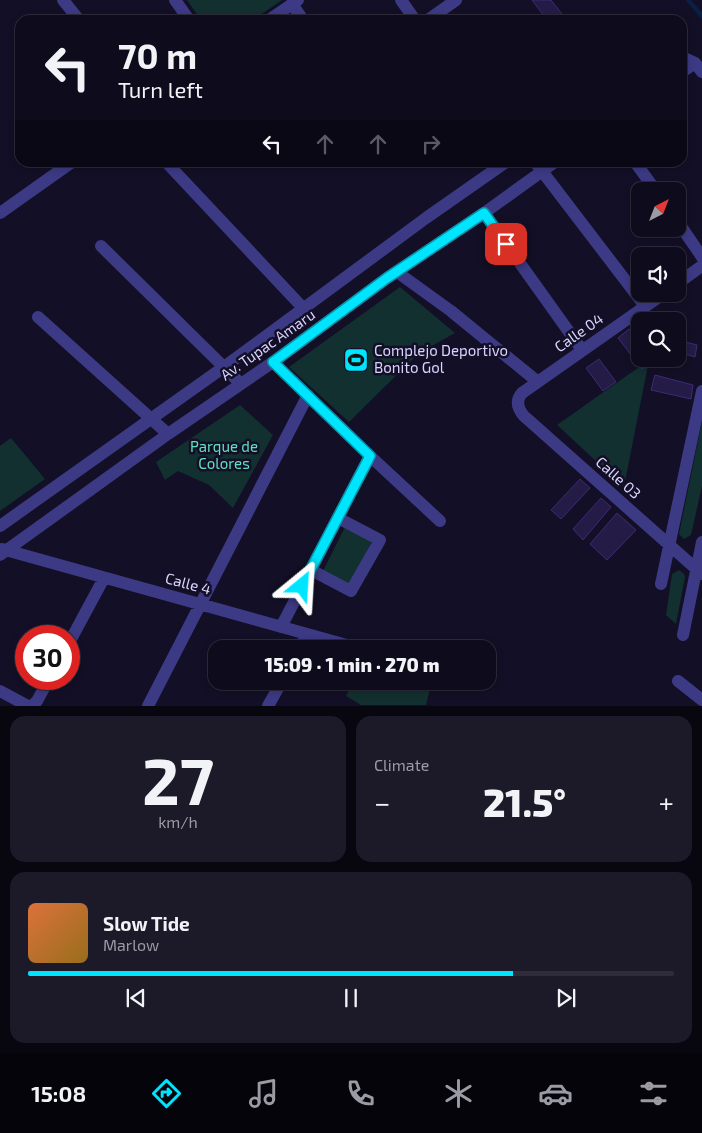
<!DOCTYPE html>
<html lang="en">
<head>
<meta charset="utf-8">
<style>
	:root { --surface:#0e0b1c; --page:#1c1929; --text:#f1f3f6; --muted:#9b9ba3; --line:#2e2b3b; --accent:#00e5ff }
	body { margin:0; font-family:"Exo 2",sans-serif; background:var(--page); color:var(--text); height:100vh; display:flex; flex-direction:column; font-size:19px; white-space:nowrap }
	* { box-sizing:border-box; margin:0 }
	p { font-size:16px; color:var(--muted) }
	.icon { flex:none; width:28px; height:28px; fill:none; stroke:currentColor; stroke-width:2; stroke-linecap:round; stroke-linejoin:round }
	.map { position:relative; height:706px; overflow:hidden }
	.sheet { display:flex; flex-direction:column; gap:10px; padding:10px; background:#08060f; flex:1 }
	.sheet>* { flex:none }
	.banner { position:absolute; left:15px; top:15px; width:672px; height:152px; border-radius:15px; box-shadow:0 2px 8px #0003,0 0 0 1px var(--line); background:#0e0b1c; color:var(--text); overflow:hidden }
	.needle { width:32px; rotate:42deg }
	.controls { position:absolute; left:631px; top:182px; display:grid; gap:10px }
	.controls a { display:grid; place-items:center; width:55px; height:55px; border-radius:10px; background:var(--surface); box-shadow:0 2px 8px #0003,0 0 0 1px var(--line); font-size:25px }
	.speed { position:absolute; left:15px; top:625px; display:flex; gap:10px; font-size:25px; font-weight:700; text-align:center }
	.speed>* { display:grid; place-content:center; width:65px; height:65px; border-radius:50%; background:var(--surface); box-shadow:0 2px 8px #0003,0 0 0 1px var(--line); line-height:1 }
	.speed .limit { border:8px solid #d22; background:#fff; color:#111 }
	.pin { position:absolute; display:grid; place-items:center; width:42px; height:42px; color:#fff; margin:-21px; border-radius:10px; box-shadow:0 2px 8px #0006 }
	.me { position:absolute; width:55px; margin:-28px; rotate:27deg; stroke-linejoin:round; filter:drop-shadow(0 0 4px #0008) }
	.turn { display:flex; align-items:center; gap:18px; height:105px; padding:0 20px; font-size:22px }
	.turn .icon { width:65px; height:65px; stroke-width:2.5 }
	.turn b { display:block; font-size:35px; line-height:42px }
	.lanes { display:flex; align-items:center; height:48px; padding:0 20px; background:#0003; justify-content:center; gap:25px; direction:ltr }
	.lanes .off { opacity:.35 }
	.big { font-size:38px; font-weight:800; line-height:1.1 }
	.sheet .tile { flex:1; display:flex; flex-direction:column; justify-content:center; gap:8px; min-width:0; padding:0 18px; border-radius:15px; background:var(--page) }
	.sheet .dial { align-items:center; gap:0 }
	.dial b { font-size:65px; line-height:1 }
	.song { display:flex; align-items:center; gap:15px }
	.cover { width:60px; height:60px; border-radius:8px; background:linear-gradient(135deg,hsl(20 70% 55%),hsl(40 70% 35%)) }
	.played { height:5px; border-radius:2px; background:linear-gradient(90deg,var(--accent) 75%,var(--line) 75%) }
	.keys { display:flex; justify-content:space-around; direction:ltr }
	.heat { display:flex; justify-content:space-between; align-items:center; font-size:28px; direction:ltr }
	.sheet .tiles { flex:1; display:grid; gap:10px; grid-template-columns:1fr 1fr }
	.tile:last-child { grid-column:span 2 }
	.trip { position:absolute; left:208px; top:640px; width:288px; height:50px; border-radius:15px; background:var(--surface); box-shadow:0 2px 8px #0003,0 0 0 1px var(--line); font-weight:800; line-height:50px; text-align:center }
	.dock { display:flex; height:80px; justify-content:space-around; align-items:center; background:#06040b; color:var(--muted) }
	.dock .icon { width:35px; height:35px }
	.dock .active { color:var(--accent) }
	.dock b { font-size:22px; color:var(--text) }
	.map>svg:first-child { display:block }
</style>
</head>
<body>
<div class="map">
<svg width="702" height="706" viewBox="0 0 702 706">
	<rect width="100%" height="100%" fill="#130f26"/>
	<path fill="#12302f" d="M187,0H282L253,20H201Z
		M400,287L455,333L419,353L349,422L289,367Z
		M649,360L624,487L557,425Z
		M240,405L273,435L233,508L209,485L178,471L165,480L156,462Z
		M702,421V486L691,535L684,539L679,534Z
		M11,438L45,479L0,511V446Z
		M346,525L373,539L350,585L323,571Z
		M679,570L684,574L685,577L676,624L666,615L672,574Z
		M354,681H432L426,705H361L346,696Z"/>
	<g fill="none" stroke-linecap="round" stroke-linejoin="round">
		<path stroke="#0a1f44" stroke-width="4.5" d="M688,0L702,16"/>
	</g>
	<path fill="#241b47" stroke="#3b2d73" d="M532,0H551L562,14L554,20H547Z
		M629,329L640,343V359H652L653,361L642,369L618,338Z
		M678,340L697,345L695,357L678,352Z
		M599,359L616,382L603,391L586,368Z
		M655,375L693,385L691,399L651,390Z
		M580,479L590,488L561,519L551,510Z
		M601,498L611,507L583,540L573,529Z
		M617,513L636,530L607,560L590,544Z"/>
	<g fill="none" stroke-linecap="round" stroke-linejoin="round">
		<path stroke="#3d3a85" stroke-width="12" d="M63,0L79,20
			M175,0L189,20
			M401,0L415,20
			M292,4L303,20
			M269,20L298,0
			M428,20L456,0
			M682,57L695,63L702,72
			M682,72L695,63
			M166,162L304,309
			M535,162L645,306
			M635,162L656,191
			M0,213L72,162
			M484,213L582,350
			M678,222L702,257
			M101,246L241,384
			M397,272L451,311L538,382
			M678,283L702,266
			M663,294L522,393C515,401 518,409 524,416L702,574
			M38,317L168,434
			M273,362L370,456L440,521
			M0,526L224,367L426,218L506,162
			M2,549L361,649
			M0,555L168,434L273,362L387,278L484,213L555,162
			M311,570L351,591L380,540L338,518
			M661,584L702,391
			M281,627L370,456
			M683,635L702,542
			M69,643L104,578
			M299,649L307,634
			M678,681L702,700
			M0,691L28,706
			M32,706L37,701L49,679
			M148,706L308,395
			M268,706L282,681"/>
	</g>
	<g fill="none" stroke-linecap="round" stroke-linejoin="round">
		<defs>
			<path id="route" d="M302,586L370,456L273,362L387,278L484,213L506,244"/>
		</defs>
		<use href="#route" stroke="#0095a6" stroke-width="12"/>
		<use href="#route" stroke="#00e5ff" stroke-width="9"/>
	</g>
	<defs>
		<symbol id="stadium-square" viewBox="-11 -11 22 22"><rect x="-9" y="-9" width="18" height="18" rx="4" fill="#00e5ff" stroke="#130f26"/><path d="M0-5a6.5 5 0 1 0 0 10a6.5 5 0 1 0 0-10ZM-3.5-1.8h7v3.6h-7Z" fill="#111"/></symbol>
	</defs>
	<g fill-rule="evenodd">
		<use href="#stadium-square" x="342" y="346" width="28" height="28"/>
	</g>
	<g text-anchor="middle" stroke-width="5" stroke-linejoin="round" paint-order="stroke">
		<g font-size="15" fill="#d9d4ff" stroke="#130f26">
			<text transform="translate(579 333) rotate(-35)" y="5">Calle 04</text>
			<text transform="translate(268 345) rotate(-35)" y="5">Av. Tupac Amaru</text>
			<text transform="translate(618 478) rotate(42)" y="5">Calle 03</text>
			<text transform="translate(188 584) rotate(15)" y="5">Calle 4</text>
		</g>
		<g font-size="15" fill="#d9d4ff" stroke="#130f26" text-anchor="start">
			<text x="374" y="356">Complejo Deportivo<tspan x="374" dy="17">Bonito Gol</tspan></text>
		</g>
		<g font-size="15" fill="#5fe0c0" stroke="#130f26">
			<text x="224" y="452">Parque de<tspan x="224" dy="17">Colores</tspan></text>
		</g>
	</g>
</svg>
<div class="controls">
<a><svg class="needle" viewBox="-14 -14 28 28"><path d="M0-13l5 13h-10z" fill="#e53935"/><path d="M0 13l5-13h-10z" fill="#9b9ba3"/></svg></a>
<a><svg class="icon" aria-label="sound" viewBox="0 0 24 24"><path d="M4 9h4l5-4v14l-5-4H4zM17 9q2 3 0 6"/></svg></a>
<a><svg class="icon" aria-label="search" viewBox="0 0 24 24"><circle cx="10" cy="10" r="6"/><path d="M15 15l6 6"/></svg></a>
</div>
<div class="speed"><div class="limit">30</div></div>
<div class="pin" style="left:506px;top:244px;background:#d93025"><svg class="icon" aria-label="arrive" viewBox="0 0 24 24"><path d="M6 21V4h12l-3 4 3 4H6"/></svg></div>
<svg class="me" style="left:302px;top:586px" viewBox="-20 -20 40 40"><path d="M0-17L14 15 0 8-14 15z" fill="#00e5ff" stroke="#fff" stroke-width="4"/></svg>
<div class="trip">15:09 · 1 min · 270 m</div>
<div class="banner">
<div class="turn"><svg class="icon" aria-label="left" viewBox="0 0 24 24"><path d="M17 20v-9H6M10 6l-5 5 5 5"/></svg><div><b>70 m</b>Turn left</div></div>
<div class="lanes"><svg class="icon" aria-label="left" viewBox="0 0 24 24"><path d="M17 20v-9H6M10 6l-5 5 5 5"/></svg><svg class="icon off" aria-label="ahead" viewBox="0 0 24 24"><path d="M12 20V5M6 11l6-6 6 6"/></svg><svg class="icon off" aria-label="ahead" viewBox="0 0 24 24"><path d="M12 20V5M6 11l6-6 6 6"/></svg><svg class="icon off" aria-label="right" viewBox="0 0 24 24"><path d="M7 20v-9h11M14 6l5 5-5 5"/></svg></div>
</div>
</div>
<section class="sheet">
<div class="tiles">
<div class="tile dial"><b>27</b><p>km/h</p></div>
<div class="tile"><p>Climate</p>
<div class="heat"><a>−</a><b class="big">21.5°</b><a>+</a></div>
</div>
<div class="tile">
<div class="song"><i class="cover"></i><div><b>Slow Tide</b><p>Marlow</p></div></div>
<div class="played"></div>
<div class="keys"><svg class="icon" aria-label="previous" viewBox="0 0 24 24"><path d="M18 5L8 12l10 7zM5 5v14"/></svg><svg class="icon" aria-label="pause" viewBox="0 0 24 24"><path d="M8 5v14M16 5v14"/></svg><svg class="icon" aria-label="next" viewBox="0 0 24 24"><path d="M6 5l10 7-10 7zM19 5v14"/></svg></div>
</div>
</div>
</section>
<nav class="dock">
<b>15:08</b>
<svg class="icon active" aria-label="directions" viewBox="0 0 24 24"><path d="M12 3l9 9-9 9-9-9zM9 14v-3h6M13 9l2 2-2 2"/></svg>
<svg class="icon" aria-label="music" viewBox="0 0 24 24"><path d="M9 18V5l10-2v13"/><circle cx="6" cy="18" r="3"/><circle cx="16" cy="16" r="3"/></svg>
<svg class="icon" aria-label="phone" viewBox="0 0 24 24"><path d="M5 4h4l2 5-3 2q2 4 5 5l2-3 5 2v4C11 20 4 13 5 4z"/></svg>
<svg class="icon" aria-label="climate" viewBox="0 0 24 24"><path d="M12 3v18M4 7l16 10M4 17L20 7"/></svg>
<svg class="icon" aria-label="car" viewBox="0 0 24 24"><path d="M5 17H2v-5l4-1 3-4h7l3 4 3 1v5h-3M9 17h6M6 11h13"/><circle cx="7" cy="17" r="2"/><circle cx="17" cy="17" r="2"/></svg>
<svg class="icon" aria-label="filters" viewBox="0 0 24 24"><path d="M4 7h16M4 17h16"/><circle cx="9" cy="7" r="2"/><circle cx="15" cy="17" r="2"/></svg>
</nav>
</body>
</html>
